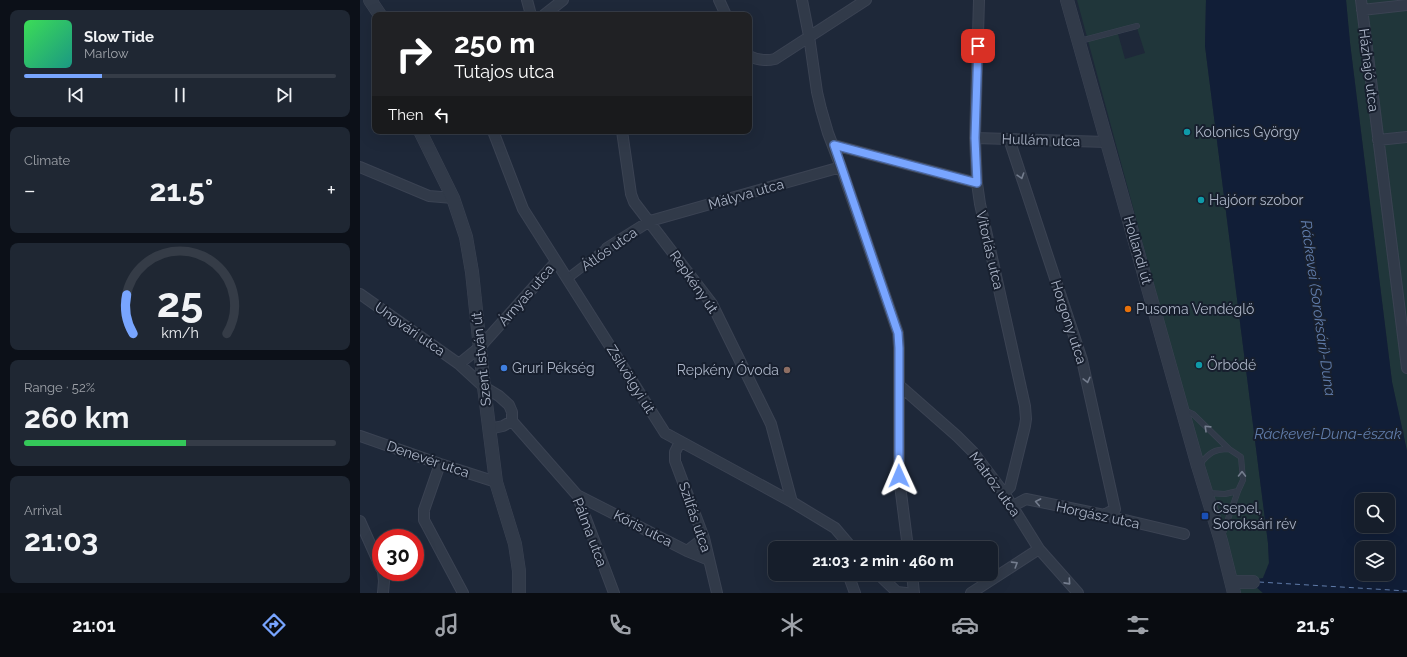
<!DOCTYPE html>
<html lang="en">
<head>
<meta charset="utf-8">
<style>
	:root { --surface:#161e2b; --page:#1f2733; --text:#f1f3f6; --muted:#9ea2a9; --line:#353c47; --accent:#78a5ff }
	body { margin:0; font-family:Raleway,sans-serif; background:var(--page); color:var(--text); height:100vh; display:flex; flex-direction:column; font-size:15px; white-space:nowrap }
	* { box-sizing:border-box; margin:0 }
	p { font-size:13px; color:var(--muted) }
	.icon { flex:none; width:22px; height:22px; fill:none; stroke:currentColor; stroke-width:2; stroke-linecap:round; stroke-linejoin:round }
	.map { position:relative; flex:1; overflow:hidden }
	.sheet { display:flex; flex-direction:column; gap:10px; padding:10px; background:#0c1018; width:360px }
	.sheet>* { flex:none }
	.top-card { position:absolute; left:12px; top:12px; width:380px; height:122px; border-radius:8px; box-shadow:0 4px 16px #0002,0 0 0 1px var(--line); background:#202124; color:#fff; overflow:hidden }
	.buttons { position:absolute; left:995px; top:493px; display:grid; gap:8px }
	.buttons a { display:grid; place-items:center; width:40px; height:40px; border-radius:8px; background:var(--surface); box-shadow:0 4px 16px #0002,0 0 0 1px var(--line); font-size:20px }
	.speed { position:absolute; left:12px; top:529px; display:flex; gap:8px; font-size:20px; font-weight:700; text-align:center }
	.speed>* { display:grid; place-content:center; width:52px; height:52px; border-radius:50%; background:var(--surface); box-shadow:0 4px 16px #0002,0 0 0 1px var(--line); line-height:1 }
	.speed .limit { border:6px solid #d22; background:#fff; color:#111 }
	.pin { position:absolute; display:grid; place-items:center; width:34px; height:34px; color:#fff; margin:-17px; border-radius:8px; box-shadow:0 2px 6px #0006 }
	.me { position:absolute; width:44px; margin:-22px; rotate:359deg; stroke-linejoin:round; filter:drop-shadow(0 0 3px #0008) }
	.turn { display:flex; align-items:center; gap:14px; height:84px; padding:0 16px; font-size:18px }
	.turn .icon { width:52px; height:52px; stroke-width:2.5 }
	.turn b { display:block; font-size:28px; line-height:34px }
	.then { display:flex; align-items:center; height:38px; padding:0 16px; background:#0003; gap:8px; font-size:15px }
	.big { font-size:30px; font-weight:700; line-height:1.1 }
	.sheet .card { flex:1; display:flex; flex-direction:column; justify-content:center; gap:6px; min-width:0; padding:0 14px; border-radius:8px; background:var(--page) }
	.sheet .dial { align-items:center; gap:0 }
	.dial svg { height:104px; overflow:visible; fill:none; stroke:var(--line); stroke-width:7; stroke-linecap:round; text-anchor:middle }
	.dial text { fill:var(--text); stroke:none }
	.song { display:flex; align-items:center; gap:12px }
	.cover { width:48px; height:48px; border-radius:6px; background:linear-gradient(135deg,hsl(130 70% 55%),hsl(170 70% 35%)) }
	.played { height:4px; border-radius:2px; background:linear-gradient(90deg,var(--accent) 25%,var(--line) 25%) }
	.keys { display:flex; justify-content:space-around; direction:ltr }
	.heat { display:flex; justify-content:space-between; align-items:center; font-size:22px; direction:ltr }
	.charge { height:6px; border-radius:3px; background:linear-gradient(90deg,#34c759 52%,var(--line) 0) }
	.trip { position:absolute; left:408px; top:541px; width:230px; height:40px; border-radius:8px; background:var(--surface); box-shadow:0 4px 16px #0002,0 0 0 1px var(--line); font-weight:700; line-height:40px; text-align:center }
	.menu { display:flex; height:64px; justify-content:space-around; align-items:center; background:#090c11; color:var(--muted) }
	.menu .icon { width:28px; height:28px }
	.menu .on { color:var(--accent) }
	.menu b { font-size:18px; color:var(--text) }
	main { display:flex; flex:1; min-height:0 }
	.map>svg:first-child { display:block }
</style>
</head>
<body>
<main>
<section class="sheet">
<div class="card">
<div class="song"><i class="cover"></i><div><b>Slow Tide</b><p>Marlow</p></div></div>
<div class="played"></div>
<div class="keys"><svg class="icon" aria-label="previous" viewBox="0 0 24 24"><path d="M18 5L8 12l10 7zM5 5v14"/></svg><svg class="icon" aria-label="pause" viewBox="0 0 24 24"><path d="M8 5v14M16 5v14"/></svg><svg class="icon" aria-label="next" viewBox="0 0 24 24"><path d="M6 5l10 7-10 7zM19 5v14"/></svg></div>
</div>
<div class="card"><p>Climate</p>
<div class="heat"><a>−</a><b class="big">21.5°</b><a>+</a></div>
</div>
<div class="card dial"><svg viewBox="0 0 100 80">
<path d="M14 69A42 42 0 1 1 86 69"/>
<path d="M14 69A42 42 0 0 1 9 39" stroke="#78a5ff"/>
<text x="50" y="56" font-size="32" font-weight="700">25</text>
<text x="50" y="72" font-size="11">km/h</text>
</svg></div>
<div class="card"><p>Range · 52%</p><b class="big">260 km</b><div class="charge"></div></div>
<div class="card"><p>Arrival</p><b class="big">21:03</b></div>
</section>
<div class="map">
<svg width="1047" height="593" viewBox="0 0 1047 593">
	<rect width="100%" height="100%" fill="#1e2839"/>
	<path fill="#20363a" fill-rule="evenodd" d="M717,0H846L845,46L908,543L909,563L903,578L893,580L894,585L903,593H874L834,433ZM777,28L785,53L765,59L758,34Z
		M986,0H1047V451L1032,382L990,43Z"/>
	<path fill="#111e37" fill-rule="evenodd" d="M846,0H986L990,43L1032,382L1047,451V593H903L894,585L893,580L903,578L909,563L908,543L845,46ZM1002,500H1028V526H1002ZM1002,548H1028V574H1002Z"/>
	<g fill="none" stroke-linecap="round" stroke-linejoin="round">
		<path stroke="#607caa" stroke-width="1" stroke-dasharray="5 4" stroke-linecap="butt" d="M899,582L1047,591"/>
		<defs>
			<path id="service" d="M720,41L777,26
				M824,410L833,414L869,449L881,457L883,480L878,491L862,536
				M840,464C849,453 854,449 869,449
				M847,493L865,494L878,491"/>
			<path id="pedestrian" d="M208,278L247,248"/>
			<path id="minor" d="M167,0L171,15
				M359,0L366,15
				M442,0L449,36L457,92L461,109L468,133L481,167L538,333L539,348V466L540,485L548,548
				M619,0L615,138L617,183L620,204L665,406L666,419L665,426L650,487L644,493
				M1001,0L1047,368
				M1002,10L1047,5
				M184,15L203,0
				M389,56C397,60 406,61 415,59L506,0
				M133,131L163,209L305,433L432,502L475,528L492,548
				M262,131L271,194L274,202L352,304L411,424L432,502
				M615,138L747,142
				M649,139L722,360L755,509L744,515
				M1018,140L1047,137
				M474,145L617,183
				M0,167L69,196L93,198
				M247,248L290,221L481,167
				M0,294L99,364L124,387L139,396L149,405L152,412V421L217,495L254,593
				M99,364L120,347L196,262
				M539,385L597,436L613,452L644,493L679,549L718,593
				M129,429L143,426L152,421
				M0,436L80,464L136,482
				M320,442L315,452V461L344,538L357,593
				M80,464L64,510V520L103,593
				M217,495L327,551L349,560
				M653,506L666,499L744,515L824,534
				M0,521L21,568
				M327,551L344,538
				M488,574L495,593
				M518,574L537,592L546,593
				M552,574L554,593
				M23,593L24,581L23,572
				M611,593L679,549"/>
			<path id="tertiary" d="M10,0L20,15
				M707,0L838,466L861,541L874,593
				M60,131L93,198L106,237L112,272L124,387L136,482L155,544L159,571V593
				M872,582H893"/>
		</defs>
		<use href="#service" stroke="#3b4353" stroke-width="6"/>
		<use href="#pedestrian" stroke="#3b4353" stroke-width="10"/>
		<use href="#minor" stroke="#3b4353" stroke-width="12"/>
		<use href="#tertiary" stroke="#3b4353" stroke-width="14"/>
		<use href="#service" stroke="#313a49" stroke-width="5"/>
		<use href="#pedestrian" stroke="#313a49" stroke-width="8"/>
		<use href="#minor" stroke="#313a49" stroke-width="10"/>
		<use href="#tertiary" stroke="#313a49" stroke-width="13"/>
	</g>
	<defs><path id="oneway-chevron" d="M-2-3.5L2.5 0L-2 3.5" fill="none" stroke-width="1.6" stroke-linecap="round" stroke-linejoin="round"/></defs>
	<g stroke="#747d8e">
		<use href="#oneway-chevron" transform="translate(661 176) rotate(72)"/>
		<use href="#oneway-chevron" transform="translate(727 380) rotate(76)"/>
		<use href="#oneway-chevron" transform="translate(847 428) rotate(-136)"/>
		<use href="#oneway-chevron" transform="translate(882 474) rotate(-89)"/>
		<use href="#oneway-chevron" transform="translate(678 502) rotate(-169)"/>
		<use href="#oneway-chevron" transform="translate(655 564) rotate(-32)"/>
		<use href="#oneway-chevron" transform="translate(708 582) rotate(48)"/>
	</g>
	<g fill="none" stroke-linecap="round" stroke-linejoin="round">
		<defs>
			<path id="route" d="M539,476V348L538,333L474,145L617,183L615,138L618,46"/>
		</defs>
		<use href="#route" stroke="#4e6ba6" stroke-width="10"/>
		<use href="#route" stroke="#78a5ff" stroke-width="7"/>
	</g>
	<g fill="#0f9aa8" stroke="#171f2e" stroke-width="1.5">
		<circle cx="827" cy="132" r="4"/>
		<circle cx="841" cy="200" r="4"/>
		<circle cx="839" cy="365" r="4"/>
	</g>
	<circle fill="#e8710a" stroke="#171f2e" stroke-width="1.5" cx="768" cy="309" r="4"/>
	<circle fill="#3f7fe0" stroke="#171f2e" stroke-width="1.5" cx="144" cy="368" r="4"/>
	<circle fill="#8d6e63" stroke="#171f2e" stroke-width="1.5" cx="427" cy="370" r="4"/>
	<rect fill="#1a4fb4" stroke="#171f2e" stroke-width="1.5" x="841" y="512" width="8" height="8" rx="2"/>
	<g text-anchor="middle" stroke-width="4" stroke-linejoin="round" paint-order="stroke">
		<g font-size="14" fill="#abb4c6" stroke="#171f2e">
			<text transform="translate(1009 70) rotate(83)" y="5">Házhajó utca</text>
			<text transform="translate(681 140) rotate(2)" y="5">Hullám utca</text>
			<text transform="translate(386 194) rotate(-16)" y="5">Mályva utca</text>
			<text transform="translate(249 249) rotate(-35)" y="5">Átlós utca</text>
			<text transform="translate(630 250) rotate(77)" y="5">Vitorlás utca</text>
			<text transform="translate(778 250) rotate(74)" y="5">Hollandi út</text>
			<text transform="translate(334 282) rotate(55)" y="5">Repkény út</text>
			<text transform="translate(166 295) rotate(-49)" y="5">Árnyas utca</text>
			<text transform="translate(709 322) rotate(72)" y="5">Horgony utca</text>
			<text transform="translate(50 329) rotate(35)" y="5">Ungvári utca</text>
			<text transform="translate(121 359) rotate(-96)" y="5">Szent István út</text>
			<text transform="translate(271 379) rotate(58)" y="5">Zsilvölgyi út</text>
			<text transform="translate(68 459) rotate(19)" y="5">Denevér utca</text>
			<text transform="translate(635 484) rotate(54)" y="5">Matróz utca</text>
			<text transform="translate(738 515) rotate(12)" y="5">Horgász utca</text>
			<text transform="translate(335 517) rotate(71)" y="5">Szilfás utca</text>
			<text transform="translate(283 528) rotate(27)" y="5">Kőris utca</text>
			<text transform="translate(230 532) rotate(69)" y="5">Pálma utca</text>
		</g>
		<g font-size="14" fill="#abb4c6" stroke="#171f2e" text-anchor="start">
			<text x="835" y="137">Kolonics György</text>
			<text x="849" y="205">Hajóorr szobor</text>
			<text x="776" y="314">Pusoma Vendéglő</text>
			<text x="847" y="370">Őrbódé</text>
			<text x="152" y="373">Gruri Pékség</text>
			<text x="419" y="375" text-anchor="end">Repkény Óvoda</text>
			<text x="853" y="513">Csepel,<tspan x="853" dy="16">Soroksári rév</tspan></text>
		</g>
		<g font-size="15" font-style="italic" fill="#607caa" stroke="#171f2e">
			<text transform="translate(958 308) rotate(82)" y="5">Ráckevei (Soroksári)-Duna</text>
			<text x="968" y="439">Ráckevei-Duna-észak</text>
		</g>
	</g>
</svg>
<div class="buttons">
<a><svg class="icon" aria-label="search" viewBox="0 0 24 24"><circle cx="10" cy="10" r="6"/><path d="M15 15l6 6"/></svg></a>
<a><svg class="icon" aria-label="layers" viewBox="0 0 24 24"><path d="M12 4l9 5-9 5-9-5zM3 14l9 5 9-5"/></svg></a>
</div>
<div class="speed"><div class="limit">30</div></div>
<div class="pin" style="left:618px;top:46px;background:#d93025"><svg class="icon" aria-label="arrive" viewBox="0 0 24 24"><path d="M6 21V4h12l-3 4 3 4H6"/></svg></div>
<svg class="me" style="left:539px;top:476px" viewBox="-20 -20 40 40"><path d="M0-17L14 15 0 8-14 15z" fill="#78a5ff" stroke="#fff" stroke-width="4"/></svg>
<div class="trip">21:03 · 2 min · 460 m</div>
<div class="top-card">
<div class="turn"><svg class="icon" aria-label="right" viewBox="0 0 24 24"><path d="M7 20v-9h11M14 6l5 5-5 5"/></svg><div><b>250 m</b>Tutajos utca</div></div>
<div class="then">Then<svg class="icon" aria-label="left" viewBox="0 0 24 24"><path d="M17 20v-9H6M10 6l-5 5 5 5"/></svg></div>
</div>
</div>
</main>
<nav class="menu">
<b>21:01</b>
<svg class="icon on" aria-label="directions" viewBox="0 0 24 24"><path d="M12 3l9 9-9 9-9-9zM9 14v-3h6M13 9l2 2-2 2"/></svg>
<svg class="icon" aria-label="music" viewBox="0 0 24 24"><path d="M9 18V5l10-2v13"/><circle cx="6" cy="18" r="3"/><circle cx="16" cy="16" r="3"/></svg>
<svg class="icon" aria-label="phone" viewBox="0 0 24 24"><path d="M5 4h4l2 5-3 2q2 4 5 5l2-3 5 2v4C11 20 4 13 5 4z"/></svg>
<svg class="icon" aria-label="climate" viewBox="0 0 24 24"><path d="M12 3v18M4 7l16 10M4 17L20 7"/></svg>
<svg class="icon" aria-label="car" viewBox="0 0 24 24"><path d="M5 17H2v-5l4-1 3-4h7l3 4 3 1v5h-3M9 17h6M6 11h13"/><circle cx="7" cy="17" r="2"/><circle cx="17" cy="17" r="2"/></svg>
<svg class="icon" aria-label="filters" viewBox="0 0 24 24"><path d="M4 7h16M4 17h16"/><circle cx="9" cy="7" r="2"/><circle cx="15" cy="17" r="2"/></svg>
<b>21.5°</b>
</nav>
</body>
</html>
